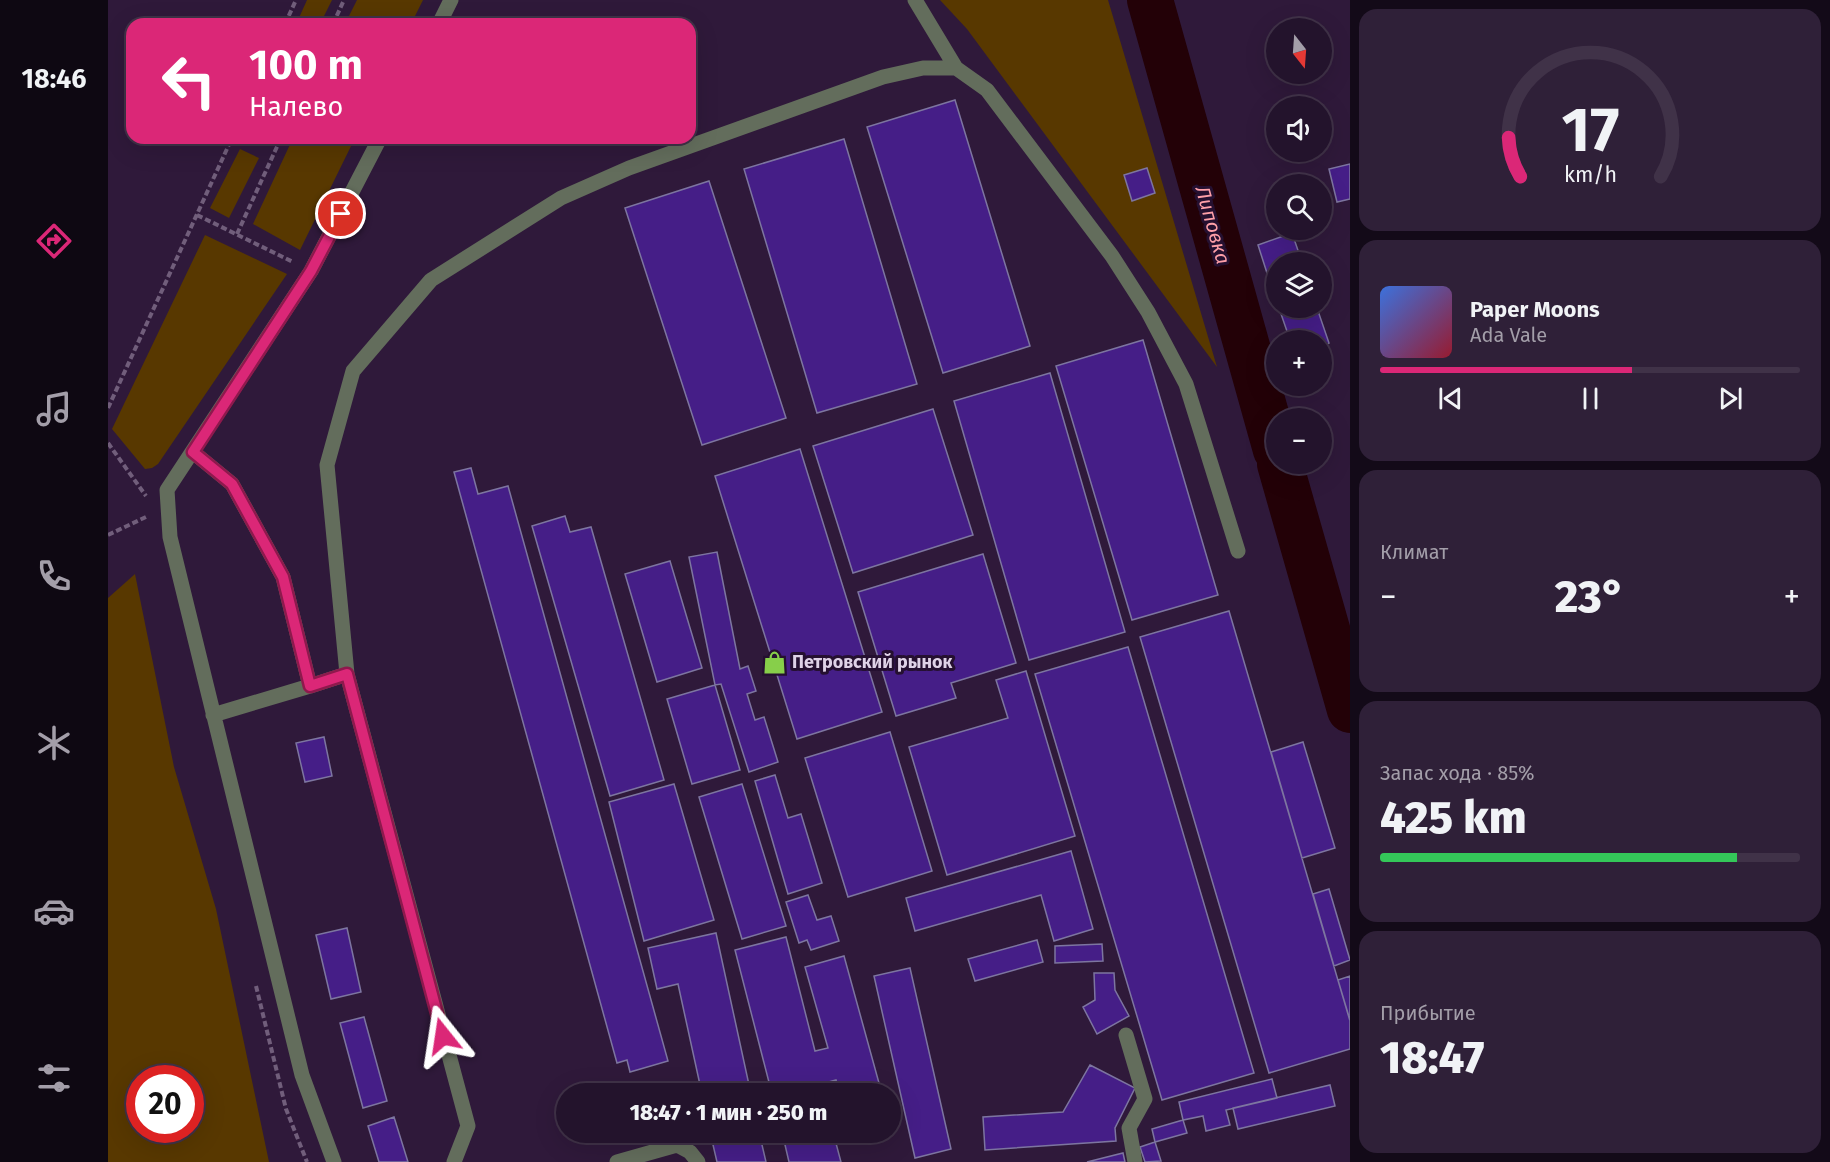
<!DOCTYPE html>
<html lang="ru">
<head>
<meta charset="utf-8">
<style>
	:root { --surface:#23132c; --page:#2f2038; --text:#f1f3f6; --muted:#a39ea9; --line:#403248; --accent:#db2777 }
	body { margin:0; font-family:"Fira Sans",sans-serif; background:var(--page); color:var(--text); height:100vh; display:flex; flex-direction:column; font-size:22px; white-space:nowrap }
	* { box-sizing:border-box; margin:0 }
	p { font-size:20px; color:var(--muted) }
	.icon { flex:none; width:33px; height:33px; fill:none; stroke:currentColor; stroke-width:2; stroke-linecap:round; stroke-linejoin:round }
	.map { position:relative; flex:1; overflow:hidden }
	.details { display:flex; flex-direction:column; gap:9px; padding:9px; background:#130a18; width:480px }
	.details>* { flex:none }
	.banner { position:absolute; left:18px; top:18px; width:570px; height:126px; border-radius:18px; box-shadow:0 6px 24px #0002,0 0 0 2px var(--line); background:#db2777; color:#fff; overflow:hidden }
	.needle { width:39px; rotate:163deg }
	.controls { position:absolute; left:1158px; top:18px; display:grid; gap:12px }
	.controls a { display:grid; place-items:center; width:66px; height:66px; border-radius:50%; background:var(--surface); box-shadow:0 6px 24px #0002,0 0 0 2px var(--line); font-size:30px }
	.speed { position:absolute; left:18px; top:1065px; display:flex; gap:12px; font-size:30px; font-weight:700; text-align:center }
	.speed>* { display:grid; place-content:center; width:78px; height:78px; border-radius:50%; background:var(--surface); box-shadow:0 6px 24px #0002,0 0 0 2px var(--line); line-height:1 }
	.speed .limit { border:9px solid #d22; background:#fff; color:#111 }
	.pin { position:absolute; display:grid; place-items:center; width:51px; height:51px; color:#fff; margin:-26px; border:3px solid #fff; border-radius:50%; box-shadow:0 2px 6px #0007 }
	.me { position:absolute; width:66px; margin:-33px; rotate:345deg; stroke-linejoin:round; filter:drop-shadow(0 0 4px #0008) }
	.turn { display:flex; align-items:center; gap:21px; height:126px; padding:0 24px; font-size:27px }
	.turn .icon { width:78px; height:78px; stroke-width:2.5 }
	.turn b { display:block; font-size:42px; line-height:51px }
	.big { font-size:45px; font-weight:800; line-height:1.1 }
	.details .tile { flex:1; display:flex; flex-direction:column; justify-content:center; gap:9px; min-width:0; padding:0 21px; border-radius:18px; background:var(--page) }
	.details .dial { align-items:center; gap:0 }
	.dial svg { height:156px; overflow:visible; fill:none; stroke:var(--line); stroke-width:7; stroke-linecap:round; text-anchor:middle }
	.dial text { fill:var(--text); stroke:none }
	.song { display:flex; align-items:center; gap:18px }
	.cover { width:72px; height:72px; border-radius:9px; background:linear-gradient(135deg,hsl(220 70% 55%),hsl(350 70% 35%)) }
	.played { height:6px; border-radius:3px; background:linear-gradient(90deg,var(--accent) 60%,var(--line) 60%) }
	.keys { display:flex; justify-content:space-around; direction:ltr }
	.heat { display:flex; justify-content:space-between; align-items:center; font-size:33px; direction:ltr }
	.charge { height:9px; border-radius:4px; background:linear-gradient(90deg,#34c759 85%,var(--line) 0) }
	.trip { position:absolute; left:448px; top:1083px; width:345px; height:60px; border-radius:30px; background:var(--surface); box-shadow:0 6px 24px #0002,0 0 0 2px var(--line); font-weight:800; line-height:60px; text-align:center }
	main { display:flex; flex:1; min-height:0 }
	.dock { display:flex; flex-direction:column; width:108px; justify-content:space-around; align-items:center; background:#0e0812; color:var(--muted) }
	.dock .icon { width:42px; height:42px }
	.dock .active { color:var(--accent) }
	.dock b { font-size:27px; color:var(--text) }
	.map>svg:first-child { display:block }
</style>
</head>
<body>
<main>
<nav class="dock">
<b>18:46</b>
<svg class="icon active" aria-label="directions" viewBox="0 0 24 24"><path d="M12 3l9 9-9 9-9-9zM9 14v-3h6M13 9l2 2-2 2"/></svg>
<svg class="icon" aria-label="music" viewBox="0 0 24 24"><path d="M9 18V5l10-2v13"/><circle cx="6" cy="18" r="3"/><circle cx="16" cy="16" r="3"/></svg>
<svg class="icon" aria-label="phone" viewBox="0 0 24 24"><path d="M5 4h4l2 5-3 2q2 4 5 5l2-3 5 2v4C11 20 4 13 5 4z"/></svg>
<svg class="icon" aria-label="climate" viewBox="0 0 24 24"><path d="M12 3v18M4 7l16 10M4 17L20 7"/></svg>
<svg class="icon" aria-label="car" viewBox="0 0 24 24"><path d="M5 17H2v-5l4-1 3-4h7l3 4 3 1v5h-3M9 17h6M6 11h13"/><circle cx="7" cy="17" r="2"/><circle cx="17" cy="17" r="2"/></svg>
<svg class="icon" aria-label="filters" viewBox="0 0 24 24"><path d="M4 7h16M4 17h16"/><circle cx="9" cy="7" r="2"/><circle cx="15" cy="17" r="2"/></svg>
</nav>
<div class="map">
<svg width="1242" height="1162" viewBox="0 0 1242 1162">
	<rect width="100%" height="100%" fill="#2f193a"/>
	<path fill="#583800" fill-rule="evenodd" d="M199,0H224L212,24H199L190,20Z
		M249,0H315L303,24H237Z
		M832,0H1000L1109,367L859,29Z
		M185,138H247L192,250L145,224Z
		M132,149L151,158L121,218L102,208Z
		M97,235L179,274L50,464L44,468L37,469L4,429Z
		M27,574L66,767L108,909L161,1162H0V598ZM32,1078H82V1130H32Z"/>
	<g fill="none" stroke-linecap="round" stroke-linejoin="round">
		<path stroke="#230107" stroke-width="46" d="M1042,0L1168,450
			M1172,464L1242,710"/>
	</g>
	<path fill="#451e87" stroke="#7d75a0" stroke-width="1.5" d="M847,100L922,346L835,373L759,127Z
		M736,139L809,384L709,413L636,169Z
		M1242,164V199L1229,202L1221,169Z
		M1039,168L1047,193L1024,201L1016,175Z
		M601,181L678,418L594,445L517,208Z
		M1184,233L1194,262H1168V301L1150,245Z
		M1171,308H1209L1221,343L1214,346V340H1182Z
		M1035,340L1110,595L1024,620L948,366Z
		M942,373L1017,632L921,660L846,401Z
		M825,409L865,535L745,573L705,446Z
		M692,449L774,712L689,739L607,476Z
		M363,468L370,494L400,486L560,1061L522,1072L519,1060L509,1063L346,472Z
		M457,516L462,532L483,527L556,780L502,796L424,526Z
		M609,552L632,669L640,666L648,691L639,694L647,720L656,717L670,762L641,772L613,684L607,685L581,557Z
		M875,554L908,663L843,683L848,698L788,716L750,592Z
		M562,561L594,668L549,682L517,574Z
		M1121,611L1242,1021V1049L1161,1073L1032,637Z
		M1020,647L1146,1073L1054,1100L927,674Z
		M918,671L967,836L839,875L801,747L900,718L888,680Z
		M607,685L632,770L584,784L559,699Z
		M782,732L824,871L740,897L697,758Z
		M216,737L224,776L197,782L188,743Z
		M1195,742L1227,848L1194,858L1163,752Z
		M667,775L680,818L693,814L714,883L680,894L647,781Z
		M566,784L606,920L536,941L501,802Z
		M634,784L678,926L634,939L591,797Z
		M963,851L985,929L946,941L933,895L807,931L798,898Z
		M1221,889L1242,960L1226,966L1205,894Z
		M700,895L709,920L723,916L731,941L703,950L699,940L691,943L678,902Z
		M239,928L253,992L223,999L208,935Z
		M608,933L643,1094H594L570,984L549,989L540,948Z
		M678,937L707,1051L720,1048L697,967L736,956L774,1094H732L728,1080L713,1084L715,1094H664L627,950Z
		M929,940L935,962L867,981L860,959Z
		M994,944L995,961L947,963V946Z
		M802,968L843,1149L807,1158L766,976Z
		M986,973H1006L1007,990L1021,1016L989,1034L975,1007L987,1000Z
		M1242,976V1020L1230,980Z
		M256,1017L279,1101L255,1108L232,1023Z
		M982,1065L1027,1088L1007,1128L1008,1141L877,1150L875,1117L955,1112Z
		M1164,1079L1169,1098L1118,1110L1122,1125L1098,1131L1095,1116L1075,1120L1071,1102Z
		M1222,1085L1227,1106L1130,1129L1125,1108Z
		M286,1117L300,1162H271L260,1126Z
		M1075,1120L1079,1133L1047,1142L1044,1129Z
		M546,1132H577L578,1136L549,1144Z
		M602,1132H651L658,1162H609Z
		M674,1132H725L733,1162H681Z
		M1047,1142L1053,1161L1037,1162L1032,1147Z
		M1015,1153L1017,1162H979Z"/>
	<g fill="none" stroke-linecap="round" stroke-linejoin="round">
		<path stroke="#715e7b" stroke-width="4" stroke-dasharray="6 3" stroke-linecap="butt" d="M177,24L188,0
			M225,24L236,0
			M89,215L185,262
			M129,234L173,138
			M0,408L124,138
			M0,443L38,496
			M0,535L40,516
			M148,986L178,1109L199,1162"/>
		<path stroke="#636d5c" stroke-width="15" d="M807,0L848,68
			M331,24L343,0
			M85,452L124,484L175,577L202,686L105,715
			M202,686L239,674
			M1018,1035L1037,1099L1021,1128L1027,1162
			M226,1162L194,1075L62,537L59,490L203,271L272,138
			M346,1162L360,1126L239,674L219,465L245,371L323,280L453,198L521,168L775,77L815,68H848L879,90L1004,256L1040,312L1078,384L1130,551
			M509,1162L569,1145L582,1152L590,1162"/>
	</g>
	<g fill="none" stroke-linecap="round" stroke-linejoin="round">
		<defs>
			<path id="route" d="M233,214L203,271L85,452L124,484L175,577L202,686L239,674L335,1036"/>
		</defs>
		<use href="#route" stroke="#8e194d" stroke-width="15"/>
		<use href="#route" stroke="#db2777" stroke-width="10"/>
	</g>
	<defs>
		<symbol id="shop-bare" viewBox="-9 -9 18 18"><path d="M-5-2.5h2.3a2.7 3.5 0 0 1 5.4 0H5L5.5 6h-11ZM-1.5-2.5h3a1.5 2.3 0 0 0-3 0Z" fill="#87cf4a" stroke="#251030" stroke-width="2.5" paint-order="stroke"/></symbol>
	</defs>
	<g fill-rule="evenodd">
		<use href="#shop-bare" x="650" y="646" width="33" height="33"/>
	</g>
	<g text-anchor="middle" stroke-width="6" stroke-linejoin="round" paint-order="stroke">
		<g font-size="18" font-weight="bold" fill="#dfd2e7" stroke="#251030" text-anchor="start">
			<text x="684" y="668">Петровский рынок</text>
		</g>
		<g font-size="20" font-style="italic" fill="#fe9fa8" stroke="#251030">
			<text transform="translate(1105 225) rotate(74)" y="7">Липовка</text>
		</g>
	</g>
</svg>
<div class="controls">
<a><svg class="needle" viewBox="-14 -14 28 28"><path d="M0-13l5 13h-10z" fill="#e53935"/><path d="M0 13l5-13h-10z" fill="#a39ea9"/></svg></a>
<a><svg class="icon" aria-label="sound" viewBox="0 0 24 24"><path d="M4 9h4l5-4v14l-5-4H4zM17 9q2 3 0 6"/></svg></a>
<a><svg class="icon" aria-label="search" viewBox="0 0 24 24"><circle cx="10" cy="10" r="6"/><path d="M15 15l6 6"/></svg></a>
<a><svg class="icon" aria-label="layers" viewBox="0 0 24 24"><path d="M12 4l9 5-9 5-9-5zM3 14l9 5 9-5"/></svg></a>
<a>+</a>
<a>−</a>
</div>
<div class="speed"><div class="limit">20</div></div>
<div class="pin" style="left:233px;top:214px;background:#d93025"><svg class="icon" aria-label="arrive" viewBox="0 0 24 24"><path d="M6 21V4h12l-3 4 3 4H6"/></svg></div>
<svg class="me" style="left:335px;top:1036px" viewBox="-20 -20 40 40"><path d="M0-17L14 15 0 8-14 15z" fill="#db2777" stroke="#fff" stroke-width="4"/></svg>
<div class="trip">18:47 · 1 мин · 250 m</div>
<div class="banner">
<div class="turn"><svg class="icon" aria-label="left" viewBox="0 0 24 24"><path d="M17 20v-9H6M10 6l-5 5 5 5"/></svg><div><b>100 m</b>Налево</div></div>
</div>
</div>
<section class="details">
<div class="tile dial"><svg viewBox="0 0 100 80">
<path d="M14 69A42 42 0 1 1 86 69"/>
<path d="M14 69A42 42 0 0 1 8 49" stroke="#db2777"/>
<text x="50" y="56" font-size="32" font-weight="700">17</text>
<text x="50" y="72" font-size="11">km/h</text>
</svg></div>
<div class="tile">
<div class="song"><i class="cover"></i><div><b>Paper Moons</b><p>Ada Vale</p></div></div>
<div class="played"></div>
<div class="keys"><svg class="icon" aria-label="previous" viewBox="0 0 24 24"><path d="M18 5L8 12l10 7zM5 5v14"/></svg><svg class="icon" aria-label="pause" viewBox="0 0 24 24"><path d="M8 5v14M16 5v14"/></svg><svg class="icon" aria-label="next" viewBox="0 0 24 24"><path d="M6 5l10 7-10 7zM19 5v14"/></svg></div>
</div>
<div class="tile"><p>Климат</p>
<div class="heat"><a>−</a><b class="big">23°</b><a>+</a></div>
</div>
<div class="tile"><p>Запас хода · 85%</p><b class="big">425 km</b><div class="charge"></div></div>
<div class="tile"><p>Прибытие</p><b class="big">18:47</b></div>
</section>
</main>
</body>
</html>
